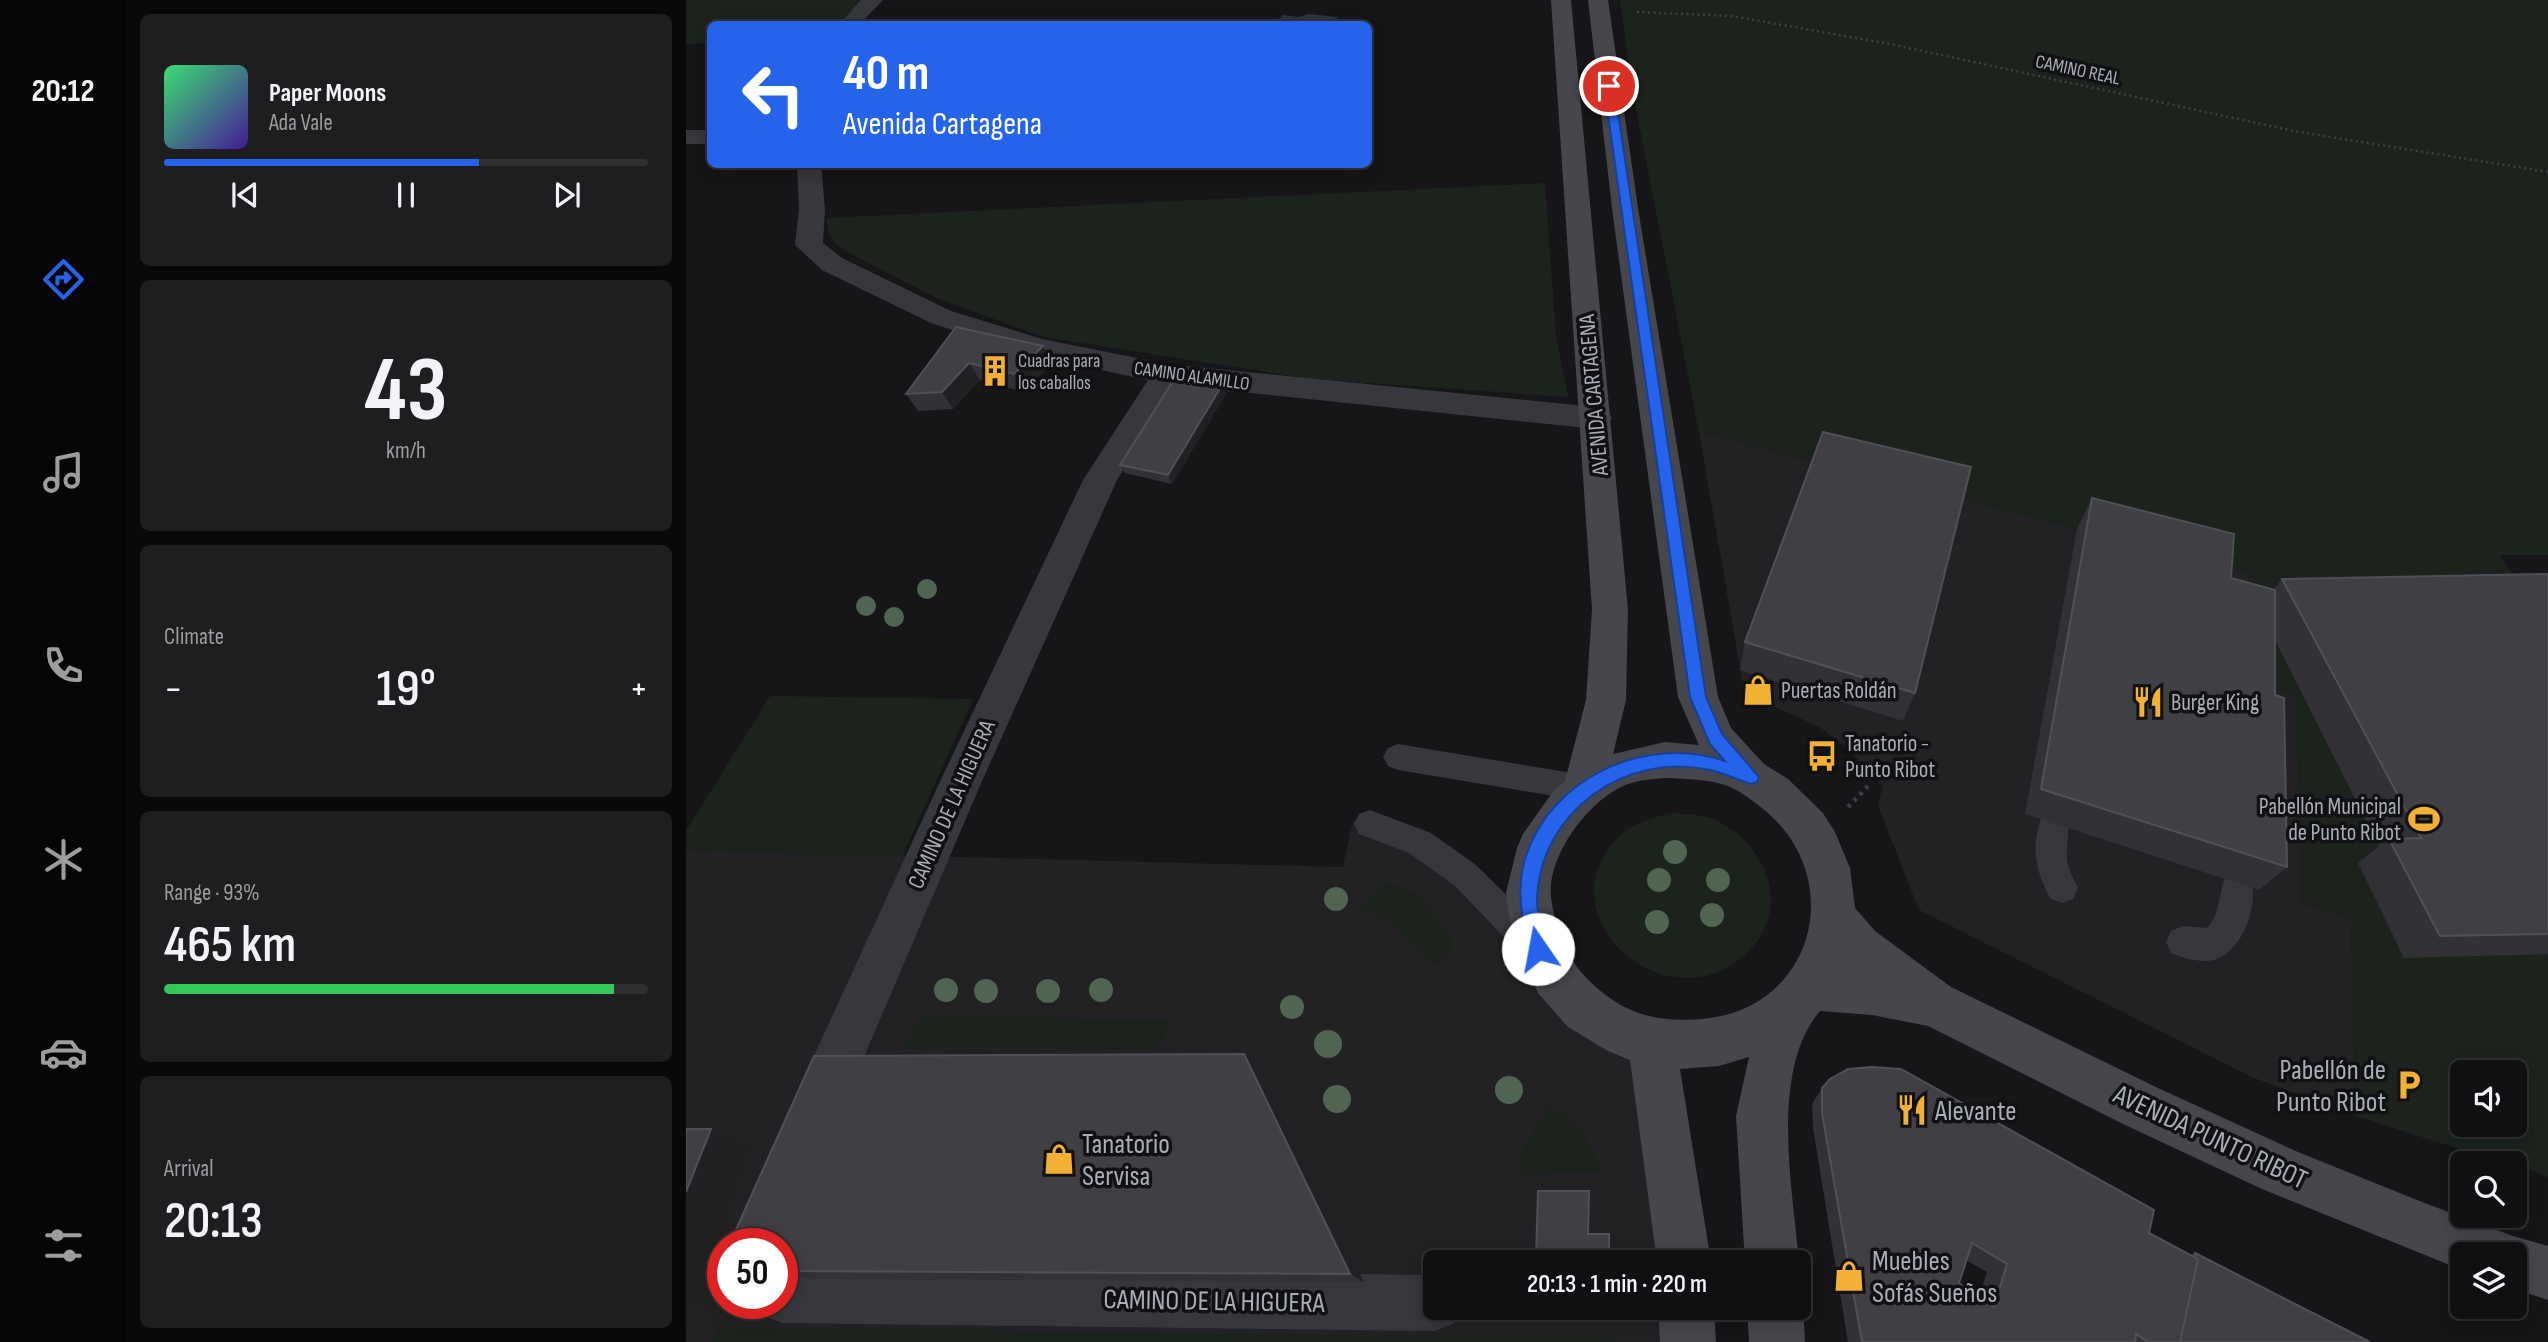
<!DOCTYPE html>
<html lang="en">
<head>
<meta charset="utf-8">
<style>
	:root { --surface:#101012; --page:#1e1e20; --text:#f1f3f6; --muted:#9c9d9f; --line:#303032; --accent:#2563eb }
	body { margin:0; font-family:"Sofia Sans Condensed",sans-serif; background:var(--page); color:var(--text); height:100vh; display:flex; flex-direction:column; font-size:26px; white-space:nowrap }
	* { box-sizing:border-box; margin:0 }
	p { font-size:23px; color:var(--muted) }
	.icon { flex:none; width:38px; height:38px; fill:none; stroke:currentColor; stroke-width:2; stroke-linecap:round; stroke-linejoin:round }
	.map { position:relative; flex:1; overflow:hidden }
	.panel { display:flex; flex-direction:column; gap:14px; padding:14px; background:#09090a; width:560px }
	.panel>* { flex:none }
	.guide { position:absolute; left:21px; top:21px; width:665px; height:147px; border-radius:10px; box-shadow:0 4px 18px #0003,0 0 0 2px var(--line); background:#2563eb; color:#fff; overflow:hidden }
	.fabs { position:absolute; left:1764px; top:1060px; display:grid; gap:14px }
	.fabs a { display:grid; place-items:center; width:77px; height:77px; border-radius:10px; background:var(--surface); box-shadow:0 4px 18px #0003,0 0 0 2px var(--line); font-size:35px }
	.speed { position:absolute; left:21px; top:1228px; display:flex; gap:14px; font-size:35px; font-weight:700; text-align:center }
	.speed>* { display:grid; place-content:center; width:91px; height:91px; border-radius:50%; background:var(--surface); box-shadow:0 4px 18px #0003,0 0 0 2px var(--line); line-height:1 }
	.speed .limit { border:10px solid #d22; background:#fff; color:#111 }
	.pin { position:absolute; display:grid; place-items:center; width:60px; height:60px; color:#fff; margin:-30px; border:4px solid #fff; border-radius:50%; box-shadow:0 2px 7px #0007 }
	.me { position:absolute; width:77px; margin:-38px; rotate:348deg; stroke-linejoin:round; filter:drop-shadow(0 0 5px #0008) }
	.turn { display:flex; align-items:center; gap:24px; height:147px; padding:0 21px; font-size:32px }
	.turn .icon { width:91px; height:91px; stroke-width:2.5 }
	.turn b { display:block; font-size:49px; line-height:60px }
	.big { font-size:52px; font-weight:600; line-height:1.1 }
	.panel .card { flex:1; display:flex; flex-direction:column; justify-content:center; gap:10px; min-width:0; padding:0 24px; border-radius:10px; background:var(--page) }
	.panel .dial { align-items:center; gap:0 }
	.dial b { font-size:91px; line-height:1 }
	.song { display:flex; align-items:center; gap:21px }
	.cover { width:84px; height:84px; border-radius:10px; background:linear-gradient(135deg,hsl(140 70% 55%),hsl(260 70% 35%)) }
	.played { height:7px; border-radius:4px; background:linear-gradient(90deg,var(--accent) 65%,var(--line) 65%) }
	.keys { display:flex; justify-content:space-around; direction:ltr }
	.heat { display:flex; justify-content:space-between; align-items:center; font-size:38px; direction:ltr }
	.charge { height:10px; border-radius:5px; background:linear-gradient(90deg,#34c759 93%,var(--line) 0) }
	.trip { position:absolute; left:737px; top:1250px; width:388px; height:70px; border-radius:10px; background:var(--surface); box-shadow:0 4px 18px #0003,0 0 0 2px var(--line); font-weight:600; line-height:70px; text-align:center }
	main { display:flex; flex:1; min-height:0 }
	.menu { display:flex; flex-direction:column; width:126px; justify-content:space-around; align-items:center; background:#060607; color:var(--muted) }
	.menu .icon { width:49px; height:49px }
	.menu .current { color:var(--accent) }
	.menu b { font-size:32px; color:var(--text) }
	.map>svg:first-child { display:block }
</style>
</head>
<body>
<main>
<nav class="menu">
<b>20:12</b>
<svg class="icon current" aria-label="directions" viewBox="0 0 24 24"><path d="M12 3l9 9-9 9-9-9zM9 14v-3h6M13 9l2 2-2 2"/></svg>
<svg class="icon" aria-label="music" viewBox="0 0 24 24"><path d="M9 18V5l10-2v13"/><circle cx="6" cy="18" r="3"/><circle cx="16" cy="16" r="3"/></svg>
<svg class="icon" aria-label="phone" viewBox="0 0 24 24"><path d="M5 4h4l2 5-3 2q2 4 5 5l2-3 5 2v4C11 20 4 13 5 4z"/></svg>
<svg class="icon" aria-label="climate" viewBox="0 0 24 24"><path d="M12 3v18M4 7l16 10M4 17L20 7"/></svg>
<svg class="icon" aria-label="car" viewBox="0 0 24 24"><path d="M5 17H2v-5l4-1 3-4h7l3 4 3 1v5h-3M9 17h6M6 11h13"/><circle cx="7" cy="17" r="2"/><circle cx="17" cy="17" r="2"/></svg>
<svg class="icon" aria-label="filters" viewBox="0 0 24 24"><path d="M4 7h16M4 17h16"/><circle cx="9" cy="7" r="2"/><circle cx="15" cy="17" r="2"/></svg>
</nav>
<section class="panel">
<div class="card">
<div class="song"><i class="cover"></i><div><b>Paper Moons</b><p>Ada Vale</p></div></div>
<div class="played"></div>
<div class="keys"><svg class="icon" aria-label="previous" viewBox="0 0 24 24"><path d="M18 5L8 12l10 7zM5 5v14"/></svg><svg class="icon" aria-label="pause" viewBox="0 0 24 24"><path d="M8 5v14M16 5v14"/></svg><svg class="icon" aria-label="next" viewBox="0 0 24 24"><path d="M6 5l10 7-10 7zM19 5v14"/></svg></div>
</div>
<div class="card dial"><b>43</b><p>km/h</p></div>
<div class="card"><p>Climate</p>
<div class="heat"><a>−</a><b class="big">19°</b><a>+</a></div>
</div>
<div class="card"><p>Range · 93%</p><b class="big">465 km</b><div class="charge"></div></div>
<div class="card"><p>Arrival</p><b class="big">20:13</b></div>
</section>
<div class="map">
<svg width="1862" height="1342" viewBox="0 0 1862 1342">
	<rect width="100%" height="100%" fill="#161618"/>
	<path fill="#222225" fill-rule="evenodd" d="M1013,432L1567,574L1611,696L1615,903L1665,918L1670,1116L1568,1078L1233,910L1192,806L1197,785L1160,747L1135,728L1089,707L1059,696Z
		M667,821L684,824L734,843L966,1043L998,1262H749V1307H1000L1002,1342H0V850L657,867ZM37,1244H96V1304H37Z"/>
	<path fill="#1c231d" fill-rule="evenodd" d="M0,0H176L152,24H24V43L0,44Z
		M934,0H1862V555H1814L1862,626V1177L1829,1164H1821L1670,1116L1665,919L1615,903L1611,696L1565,683L1567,574L1013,432L946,88ZM1776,1073H1829V1125H1776Z
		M859,183L870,337L882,397L626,379L357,337L251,298L159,251L144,238L140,218Z
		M84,696L287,699L216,857L0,850V831Z
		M984,813C1001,814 1020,814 1035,823C1072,842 1098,889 1078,930C1067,950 1049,967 1027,974C944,999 864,897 936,834C949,822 967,818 984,813Z
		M698,882L726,891L763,931L767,946L752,966L705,923L673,907Z
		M237,1017L488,1020L470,1049L216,1047Z
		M863,1105C892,1127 906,1135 914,1172L833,1174V1157Z
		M32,1327L928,1338V1342H26Z"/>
	<path fill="#2c353c" d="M622,14L652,17L648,22L649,24H592L591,21L597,15L613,17Z"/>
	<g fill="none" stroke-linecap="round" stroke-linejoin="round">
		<path stroke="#3d3f44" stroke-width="2.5" stroke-dasharray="2 3.5" stroke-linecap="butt" d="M951,12L1046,16L1204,44L1608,131L1862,172"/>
		<path stroke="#3d3f44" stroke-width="4.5" stroke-dasharray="3.5 5" stroke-linecap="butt" d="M1162,807L1185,783"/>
		<path fill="#37383d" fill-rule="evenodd" d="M712,744L898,775L909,779L913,788L909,797L898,801L712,770L702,766L697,757L702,748Z
			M684,810L745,833L790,865L863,937L868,948L863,959L851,964L839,959L768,885L723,853L673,834L668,824L673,814Z
			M1368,810L1379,814C1386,829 1379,844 1381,861C1383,871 1388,879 1392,888L1387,899L1376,903L1365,899C1349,872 1344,843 1357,814Z
			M1552,868L1563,872C1575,899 1559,951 1528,960C1515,963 1497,958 1485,953L1480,942L1485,931L1497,926L1521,928C1536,911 1532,892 1541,872Z"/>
		<path fill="#37383d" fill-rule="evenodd" d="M175,0H197L174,24H153Z
			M0,130H24V144H0Z
			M111,164H135L139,209L137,243L156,258L265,311L356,339L481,364L910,407L921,411L926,418L921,425L910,429L489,385L431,480L293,788L151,1120L133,1127L115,1120L108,1102L115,1084L251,788L397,480L462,380L340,354L245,323L136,270L109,245L113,209Z
			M96,1267L749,1275V1307H775L769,1323L749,1331L96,1323L76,1315L72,1304H96Z"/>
		<path fill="#45474d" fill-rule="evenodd" d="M865,0H885L942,610L940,700L927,754L979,742L1013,745L992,697L926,208L902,0H922L952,208L1032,697L1045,728L1078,764L1102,779L1137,813L1149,832L1164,868L1169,908L1189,931L1265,987L1472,1088L1612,1152L1736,1202L1827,1236L1862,1246V1300L1829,1289V1255H1776V1270L1576,1189L1437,1124L1242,1026L1186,1015L1134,1011C1083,1071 1107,1189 1113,1262V1263L1059,1262L1050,1116L1063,1057L1033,1066L994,1069L1025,1262H971L944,1060L922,1051L882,1027L852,993L826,936L820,893L831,848L837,834L866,793L879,781L900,700L906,610ZM979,778C999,779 1023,779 1042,786C1056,792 1070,803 1082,813C1162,884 1125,1011 1015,1019C985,1021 959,1019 933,1004C891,978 871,945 865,897C861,855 904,798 942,784C954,780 967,779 979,778Z
			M1113,1298L1117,1307L1119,1342H1063L1061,1307H1113Z
			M972,1307H1028L1030,1342H974Z"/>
	</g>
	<g fill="#506452">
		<circle cx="241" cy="589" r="10"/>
		<circle cx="180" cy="606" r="10"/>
		<circle cx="208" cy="617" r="10"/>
		<circle cx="989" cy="852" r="12"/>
		<circle cx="973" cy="880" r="12"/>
		<circle cx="1032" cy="880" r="12"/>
		<circle cx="650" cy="899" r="12"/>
		<circle cx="1026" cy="915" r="12"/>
		<circle cx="971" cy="922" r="12"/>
		<circle cx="260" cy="990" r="12"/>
		<circle cx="415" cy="990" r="12"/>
		<circle cx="300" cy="991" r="12"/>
		<circle cx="362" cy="991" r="12"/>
		<circle cx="606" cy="1007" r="12"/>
		<circle cx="642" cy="1044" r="14"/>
		<circle cx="823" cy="1090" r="14"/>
		<circle cx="651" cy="1099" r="14"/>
	</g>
	<path fill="#323236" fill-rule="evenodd" d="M270,327L366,363L338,392L294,380L267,409L232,411L220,394Z
		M540,394L486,484L439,473L434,465Z
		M1406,498L1545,578L1588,589L1596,579L1862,574V954L1718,958L1672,863L1693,846L1589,640V695L1601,867L1573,890L1339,814L1391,529Z
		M1059,642L1229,693L1217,721L1054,670Z
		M558,1054L576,1071L678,1282L127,1279L96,1273V1244H49L44,1243Z
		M1136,1088L1463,1233L1504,1255L1509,1253L1684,1342H1162L1127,1128L1126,1104ZM1280,1260L1301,1272L1293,1296L1273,1283Z
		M903,1234H923V1260L851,1261L850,1258Z"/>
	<path fill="#212124" d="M357,346L366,363L338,392L328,374Z
		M283,363L294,380L267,409L256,392Z
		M536,385L540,394L486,484L482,475Z
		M558,1054L576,1071L678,1282L664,1274Z
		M25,1129L68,1143L0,1332V1192Z"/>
	<path fill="#3f3f44" stroke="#4f5156" stroke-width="2" fill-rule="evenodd" d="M270,327L357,346L328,374L283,363L256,392L220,394Z
		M487,381L536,385L482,475L434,465Z
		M1137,432L1285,467L1229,693L1059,642Z
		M1406,498L1548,534L1545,578L1589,590V695L1598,698L1601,867L1355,789Z
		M1862,574V934L1754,936L1703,839L1735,838L1596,579Z
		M558,1054L664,1274L96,1271V1244L44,1243L128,1056Z
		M1186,1067L1215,1069L1468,1210L1463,1233L1512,1259L1494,1342H1462L1450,1334L1449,1342H1176L1136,1113V1088L1144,1079L1162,1069ZM1286,1243L1321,1264L1308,1307L1273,1283Z
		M0,1129H25L0,1192Z
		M852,1191H903L902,1234H923V1258H850Z
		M1509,1253L1684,1342H1494L1512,1259L1508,1257Z"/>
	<path fill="#2563eb" stroke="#184099" stroke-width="2" d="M923,83L928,86L1020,697L1036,734L1073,777L1071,782L1065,784C1052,780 1038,773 1024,770C939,751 853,812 851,901C851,916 858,934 861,949L858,955L852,958L845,955L842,949C836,918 830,890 839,859C864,777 961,734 1039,761L1024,744L1004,697L918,86Z"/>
	<defs>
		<symbol id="building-bare" viewBox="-9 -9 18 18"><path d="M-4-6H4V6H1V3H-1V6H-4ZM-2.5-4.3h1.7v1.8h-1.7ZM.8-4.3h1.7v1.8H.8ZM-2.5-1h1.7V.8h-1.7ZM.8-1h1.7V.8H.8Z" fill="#f2b134" stroke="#111113" stroke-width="2.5" paint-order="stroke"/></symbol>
		<symbol id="shop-bare" viewBox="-9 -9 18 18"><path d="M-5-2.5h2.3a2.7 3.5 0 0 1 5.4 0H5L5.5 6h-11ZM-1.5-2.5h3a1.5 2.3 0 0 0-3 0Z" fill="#f2b134" stroke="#111113" stroke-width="2.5" paint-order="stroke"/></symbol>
		<symbol id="restaurant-bare" viewBox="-9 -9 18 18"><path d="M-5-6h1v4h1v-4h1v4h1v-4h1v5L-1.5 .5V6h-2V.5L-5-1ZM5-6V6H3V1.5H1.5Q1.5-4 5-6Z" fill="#f2b134" stroke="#111113" stroke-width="2.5" paint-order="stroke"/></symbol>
		<symbol id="bus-bare" viewBox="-9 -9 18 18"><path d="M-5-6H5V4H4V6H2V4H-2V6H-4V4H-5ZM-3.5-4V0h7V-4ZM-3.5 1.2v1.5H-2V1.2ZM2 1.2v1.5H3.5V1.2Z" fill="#f2b134" stroke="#111113" stroke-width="2.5" paint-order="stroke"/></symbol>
		<symbol id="stadium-bare" viewBox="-9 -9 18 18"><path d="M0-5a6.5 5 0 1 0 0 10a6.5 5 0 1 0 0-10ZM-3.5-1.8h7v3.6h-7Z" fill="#f2b134" stroke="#111113" stroke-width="2.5" paint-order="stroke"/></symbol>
		<symbol id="parking-bare" viewBox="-9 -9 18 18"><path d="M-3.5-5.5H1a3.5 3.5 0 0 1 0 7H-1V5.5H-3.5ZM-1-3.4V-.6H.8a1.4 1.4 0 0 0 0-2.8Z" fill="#f2b134" stroke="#111113" stroke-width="2.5" paint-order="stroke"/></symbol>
	</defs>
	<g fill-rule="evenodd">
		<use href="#building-bare" x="287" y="349" width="44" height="44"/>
		<use href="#shop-bare" x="1050" y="668" width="44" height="44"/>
		<use href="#restaurant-bare" x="1440" y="680" width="44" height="44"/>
		<use href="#bus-bare" x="1114" y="734" width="44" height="44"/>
		<use href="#stadium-bare" x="1716" y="797" width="44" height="44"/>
		<use href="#parking-bare" x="1701" y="1063" width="44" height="44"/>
		<use href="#restaurant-bare" x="1204" y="1088" width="44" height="44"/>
		<use href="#shop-bare" x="351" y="1137" width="44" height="44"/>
		<use href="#shop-bare" x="1141" y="1254" width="44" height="44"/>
	</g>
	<g text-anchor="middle" stroke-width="7" stroke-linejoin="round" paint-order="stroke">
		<g font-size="19" fill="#a8adb8" stroke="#111113">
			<text transform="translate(1392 69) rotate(12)" y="7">CAMINO REAL</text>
			<text transform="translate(506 375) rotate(8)" y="7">CAMINO ALAMILLO</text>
		</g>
		<g font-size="19" fill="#a8adb8" stroke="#111113" text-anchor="start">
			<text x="332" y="367">Cuadras para<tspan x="332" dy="22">los caballos</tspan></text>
		</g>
		<g font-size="23" fill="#a8adb8" stroke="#111113">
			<text transform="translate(907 395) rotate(-95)" y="8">AVENIDA CARTAGENA</text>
			<text transform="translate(265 804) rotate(-66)" y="8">CAMINO DE LA HIGUERA</text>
		</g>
		<g font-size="23" fill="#a8adb8" stroke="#111113" text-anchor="start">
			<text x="1095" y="698">Puertas Roldán</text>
			<text x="1485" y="710">Burger King</text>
			<text x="1159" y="751">Tanatorio -<tspan x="1159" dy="26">Punto Ribot</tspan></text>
			<text x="1715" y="814" text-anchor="end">Pabellón Municipal<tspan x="1715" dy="26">de Punto Ribot</tspan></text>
		</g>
		<g font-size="28" fill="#a8adb8" stroke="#111113" text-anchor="start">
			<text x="1700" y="1079" text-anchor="end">Pabellón de<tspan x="1700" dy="32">Punto Ribot</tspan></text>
			<text x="1249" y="1120">Alevante</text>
			<text x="396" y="1153">Tanatorio<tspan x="396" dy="32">Servisa</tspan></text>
			<text x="1186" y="1270">Muebles<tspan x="1186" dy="32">Sofás Sueños</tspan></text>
		</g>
		<g font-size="28" fill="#a8adb8" stroke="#111113">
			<text transform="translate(1525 1136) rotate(25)" y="10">AVENIDA PUNTO RIBOT</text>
			<text transform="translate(528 1300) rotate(1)" y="10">CAMINO DE LA HIGUERA</text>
		</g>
	</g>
</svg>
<div class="fabs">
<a><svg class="icon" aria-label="sound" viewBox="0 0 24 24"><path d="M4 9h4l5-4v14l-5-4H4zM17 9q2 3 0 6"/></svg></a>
<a><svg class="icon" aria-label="search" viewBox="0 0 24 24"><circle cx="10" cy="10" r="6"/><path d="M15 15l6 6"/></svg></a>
<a><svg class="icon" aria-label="layers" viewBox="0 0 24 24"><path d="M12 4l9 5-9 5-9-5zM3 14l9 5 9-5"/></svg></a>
</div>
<div class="speed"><div class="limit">50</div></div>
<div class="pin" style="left:923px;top:86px;background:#d93025"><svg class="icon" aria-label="arrive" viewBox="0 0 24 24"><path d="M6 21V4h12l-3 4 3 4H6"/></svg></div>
<svg class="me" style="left:852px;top:949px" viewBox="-20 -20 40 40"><circle r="19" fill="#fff"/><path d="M0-13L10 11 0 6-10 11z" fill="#2563eb"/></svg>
<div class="trip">20:13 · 1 min · 220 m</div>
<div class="guide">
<div class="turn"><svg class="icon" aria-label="left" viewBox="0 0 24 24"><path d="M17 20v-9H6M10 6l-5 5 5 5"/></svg><div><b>40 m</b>Avenida Cartagena</div></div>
</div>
</div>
</main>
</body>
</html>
